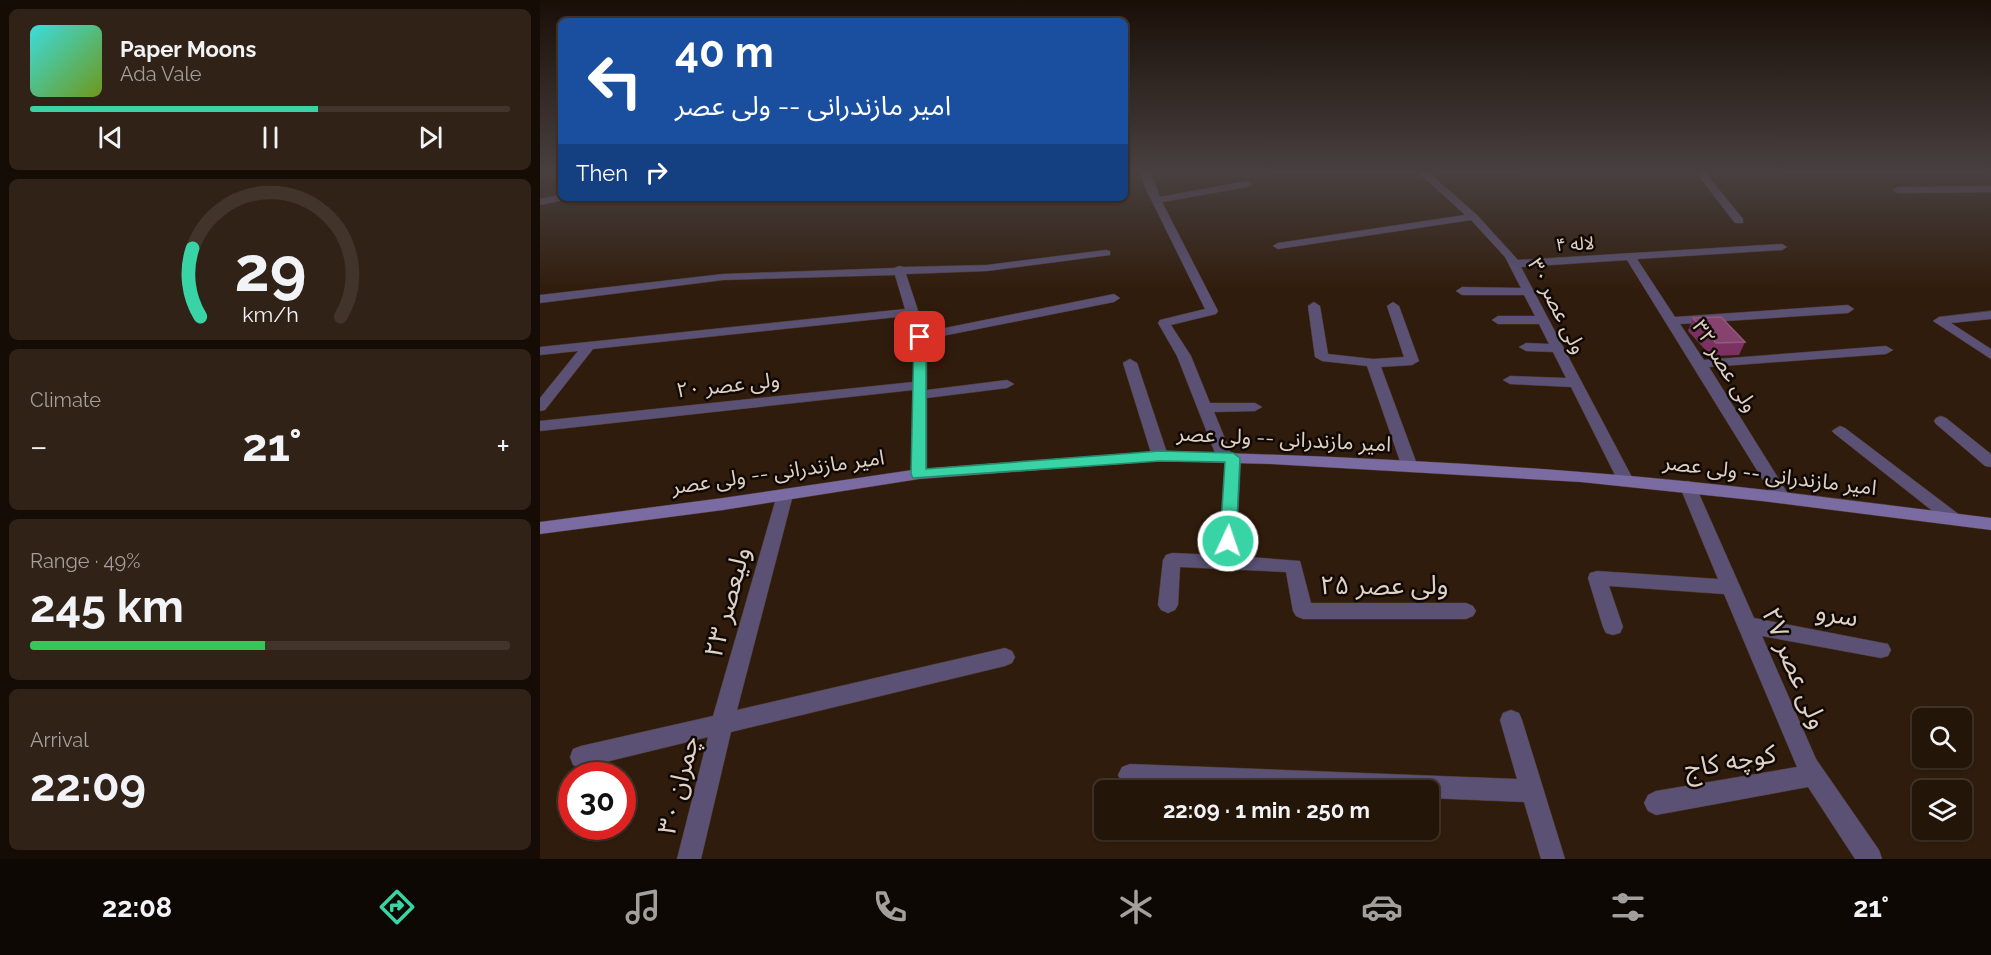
<!DOCTYPE html>
<html lang="en">
<head>
<meta charset="utf-8">
<style>
	:root { --surface:#241509; --page:#302217; --text:#f1f3f6; --muted:#a39f9c; --line:#41342a; --accent:#38d4a6 }
	body { margin:0; font-family:Raleway,"Noto Sans Arabic",sans-serif; background:var(--page); color:var(--text); height:100vh; display:flex; flex-direction:column; font-size:22px; white-space:nowrap }
	* { box-sizing:border-box; margin:0 }
	p { font-size:20px; color:var(--muted) }
	.icon { flex:none; width:33px; height:33px; fill:none; stroke:currentColor; stroke-width:2; stroke-linecap:round; stroke-linejoin:round }
	.map { position:relative; flex:1; overflow:hidden }
	.details { display:flex; flex-direction:column; gap:9px; padding:9px; background:#140c05; width:540px }
	.details>* { flex:none }
	.banner { position:absolute; left:18px; top:18px; width:570px; height:183px; border-radius:9px; box-shadow:0 2px 4px #0004,0 0 0 2px var(--line); background:#1a4fa0; color:#fff; overflow:hidden }
	.fabs { position:absolute; left:1372px; top:708px; display:grid; gap:12px }
	.fabs a { display:grid; place-items:center; width:60px; height:60px; border-radius:9px; background:var(--surface); box-shadow:0 2px 4px #0004,0 0 0 2px var(--line); font-size:30px }
	.speed { position:absolute; left:18px; top:762px; display:flex; gap:12px; font-size:30px; font-weight:700; text-align:center }
	.speed>* { display:grid; place-content:center; width:78px; height:78px; border-radius:50%; background:var(--surface); box-shadow:0 2px 4px #0004,0 0 0 2px var(--line); line-height:1 }
	.speed .limit { border:9px solid #d22; background:#fff; color:#111 }
	.pin { position:absolute; display:grid; place-items:center; width:51px; height:51px; color:#fff; margin:-26px; border-radius:12px; box-shadow:0 3px 9px #0006 }
	.me { position:absolute; width:66px; margin:-33px; rotate:3deg; stroke-linejoin:round; filter:drop-shadow(0 0 4px #0008) }
	.turn { display:flex; align-items:center; gap:21px; height:126px; padding:0 18px; font-size:27px }
	.turn .icon { width:78px; height:78px; stroke-width:2.5 }
	.turn b { display:block; font-size:42px; line-height:51px }
	.then { display:flex; align-items:center; height:57px; padding:0 18px; background:#0003; gap:12px; font-size:22px }
	.big { font-size:45px; font-weight:700; line-height:1.1 }
	.details .tile { flex:1; display:flex; flex-direction:column; justify-content:center; gap:9px; min-width:0; padding:0 21px; border-radius:9px; background:var(--page) }
	.details .dial { align-items:center; gap:0 }
	.dial svg { height:156px; overflow:visible; fill:none; stroke:var(--line); stroke-width:7; stroke-linecap:round; text-anchor:middle }
	.dial text { fill:var(--text); stroke:none }
	.song { display:flex; align-items:center; gap:18px }
	.cover { width:72px; height:72px; border-radius:9px; background:linear-gradient(135deg,hsl(180 70% 55%),hsl(80 70% 35%)) }
	.played { height:6px; border-radius:3px; background:linear-gradient(90deg,var(--accent) 60%,var(--line) 60%) }
	.keys { display:flex; justify-content:space-around; direction:ltr }
	.heat { display:flex; justify-content:space-between; align-items:center; font-size:33px; direction:ltr }
	.charge { height:9px; border-radius:4px; background:linear-gradient(90deg,#34c759 49%,var(--line) 0) }
	.trip { position:absolute; left:554px; top:780px; width:345px; height:60px; border-radius:9px; background:var(--surface); box-shadow:0 2px 4px #0004,0 0 0 2px var(--line); font-weight:700; line-height:60px; text-align:center }
	.tabs { display:flex; height:96px; justify-content:space-around; align-items:center; background:#0e0804; color:var(--muted) }
	.tabs .icon { width:42px; height:42px }
	.tabs .selected { color:var(--accent) }
	.tabs b { font-size:27px; color:var(--text) }
	main { display:flex; flex:1; min-height:0 }
	.map>svg:first-child { display:block }
</style>
</head>
<body>
<main>
<section class="details">
<div class="tile">
<div class="song"><i class="cover"></i><div><b>Paper Moons</b><p>Ada Vale</p></div></div>
<div class="played"></div>
<div class="keys"><svg class="icon" aria-label="previous" viewBox="0 0 24 24"><path d="M18 5L8 12l10 7zM5 5v14"/></svg><svg class="icon" aria-label="pause" viewBox="0 0 24 24"><path d="M8 5v14M16 5v14"/></svg><svg class="icon" aria-label="next" viewBox="0 0 24 24"><path d="M6 5l10 7-10 7zM19 5v14"/></svg></div>
</div>
<div class="tile dial"><svg viewBox="0 0 100 80">
<path d="M14 69A42 42 0 1 1 86 69"/>
<path d="M14 69A42 42 0 0 1 10 34" stroke="#38d4a6"/>
<text x="50" y="56" font-size="32" font-weight="700">29</text>
<text x="50" y="72" font-size="11">km/h</text>
</svg></div>
<div class="tile"><p>Climate</p>
<div class="heat"><a>−</a><b class="big">21°</b><a>+</a></div>
</div>
<div class="tile"><p>Range · 49%</p><b class="big">245 km</b><div class="charge"></div></div>
<div class="tile"><p>Arrival</p><b class="big">22:09</b></div>
</section>
<div class="map">
<svg width="1451" height="859" viewBox="0 0 1451 859">
	<rect width="100%" height="100%" fill="#301c0c"/>
	<g fill="none" stroke-linecap="round" stroke-linejoin="round">
		<defs>
			<path id="street" d="M601,171H610L620,197L707,181L712,184L707,187L622,202L678,311L676,314L631,325L651,356L670,403H715L722,407L715,411L674,412L691,453L699,454L701,458L696,556L760,561L771,603H926L933,606L936,611L933,616L926,619H763L756,616L753,611L746,572L640,567L638,605L635,610L628,613L621,610L618,605L623,560L626,555L632,553L678,555L685,463L677,458L637,356L618,323L620,320L665,309L604,185Z
				M877,171H887L937,215L978,260L1242,244L1247,247L1242,250L1097,259L1135,317L1308,305L1314,309L1308,313L1140,324L1164,360L1346,346L1353,350L1346,354L1169,367L1250,497L1248,501H1236L1087,260L981,267L1094,481L1092,485H1080L1031,387L970,384L963,380L970,376L1026,378L1013,352L986,351L979,347L986,343L1009,344L999,324H958L952,320L958,316H995L984,295H922L916,291L922,287L981,288L965,257L931,220L738,249L733,246L738,243L925,215Z
				M1155,171H1164L1203,219V223H1195Z
				M1451,186V192L1358,193L1353,190L1358,187Z
				M21,195V198H27L25,200L0,205V199Z
				M566,250L570,251V255L447,271L366,274L385,332L574,294L580,298L574,302L387,339V390L467,380L474,384L467,388L387,398V474L385,478H373L371,474L373,390L0,431V421L373,382L375,340L367,316L53,349L5,410L0,411V398L38,351L0,355V347L365,309L355,275L183,280L0,303V295L183,274L354,268L359,266L364,267L447,265Z
				M774,302L780,306L788,354L833,359L864,357L847,306L853,302L859,306L879,361L872,365L841,367L878,467L876,471H864L862,467L827,366L782,361L775,357L768,306Z
				M1451,311V319L1411,323L1451,349V359L1393,321L1399,317Z
				M590,359L597,363L628,456L626,460L620,461L612,456L583,363Z
				M1401,416L1406,418L1451,454V467L1445,466L1396,424L1394,421L1396,418Z
				M1300,426L1305,428L1421,516L1424,520L1421,524H1409L1295,434L1292,431Z
				M1148,481L1154,483L1156,487L1214,618L1348,644L1351,650L1348,656L1341,658L1222,636L1276,759L1339,850L1342,859H1315L1268,787L1116,815L1108,811L1104,803L1108,795L1116,791L1257,767L1184,594L1069,586L1083,627L1080,633L1073,635L1066,633L1063,627L1048,578L1050,573L1057,571L1178,579L1140,487L1142,483Z
				M245,489L251,491L253,495L197,710L465,648L472,651L475,657L472,663L465,666L191,732L161,859H137L168,737L41,768L33,765L30,757L33,749L41,746L173,716L237,495L239,491Z
				M971,710L979,713L982,720L1025,859H1001L984,802L888,798V790H698L590,786L582,783L578,775L582,767L590,764L977,779L960,720L963,713Z"/>
			<path id="secondary" d="M620,451C760,455 901,461 1041,472C1178,482 1315,501 1451,518V530L1222,501L1041,482L731,464L620,461L379,479L183,510L0,534V522L183,498L379,469Z"/>
		</defs>
		<use href="#street" stroke="#4c392a" stroke-width="1"/>
		<use href="#secondary" stroke="#4c392a" stroke-width="1"/>
		<use href="#street" fill="#5a5174" fill-rule="evenodd"/>
		<use href="#secondary" fill="#7b6ba3" fill-rule="evenodd"/>
	</g>
	<path fill="#7b3263" d="M1153,318L1205,342L1199,355L1171,356L1148,331Z"/>
	<path fill="#86436e" stroke="#94597c" stroke-width="1.5" d="M1181,317L1205,342L1176,343L1153,318Z"/>
	<linearGradient id="sky" x2="0" y2="1"><stop stop-color="#1a0f07"/><stop offset="0.59" stop-color="#484040"/><stop offset="1" stop-color="#484040" stop-opacity="0"/></linearGradient>
	<rect width="1451" height="291" fill="url(#sky)"/>
	<path fill="#38d4a6" stroke="#248a6c" stroke-width="1.5" d="M380,333L386,337V469L620,451L693,453L700,458L696,541L694,545H683L680,541L685,462L620,461L373,478L371,474L374,337Z"/>
	<g text-anchor="middle" stroke-width="5" stroke-linejoin="round" paint-order="stroke">
		<g font-size="18" fill="#e0d1c7" stroke="#110904">
			<text transform="translate(1035 244) rotate(-3)" y="6">لاله ۴</text>
		</g>
		<g font-size="21" fill="#e0d1c7" stroke="#110904">
			<text transform="translate(1017 306) rotate(63)" y="7">ولی عصر ۳۰</text>
			<text transform="translate(1185 366) rotate(58)" y="7">ولی عصر ۳۲</text>
			<text transform="translate(188 385) rotate(-6)" y="7">ولی عصر ۲۰</text>
			<text transform="translate(744 439) rotate(3)" y="7">امیر مازندرانی -- ولی عصر</text>
			<text transform="translate(238 472) rotate(-8)" y="7">امیر مازندرانی -- ولی عصر</text>
			<text transform="translate(1230 475) rotate(7)" y="7">امیر مازندرانی -- ولی عصر</text>
		</g>
		<g font-size="26" fill="#e0d1c7" stroke="#110904">
			<text x="844" y="594">ولی عصر ۲۵</text>
			<text transform="translate(187 602) rotate(-75)" y="9">ولیعصر ۲۳</text>
			<text transform="translate(1297 614) rotate(10)" y="9">سرو</text>
			<text transform="translate(1255 668) rotate(67)" y="9">ولی عصر ۲۷</text>
			<text transform="translate(1190 761) rotate(-10)" y="9">کوچه کاج</text>
			<text transform="translate(138 785) rotate(-76)" y="9">چمران ۳۰</text>
		</g>
	</g>
</svg>
<div class="fabs">
<a><svg class="icon" aria-label="search" viewBox="0 0 24 24"><circle cx="10" cy="10" r="6"/><path d="M15 15l6 6"/></svg></a>
<a><svg class="icon" aria-label="layers" viewBox="0 0 24 24"><path d="M12 4l9 5-9 5-9-5zM3 14l9 5 9-5"/></svg></a>
</div>
<div class="speed"><div class="limit">30</div></div>
<div class="pin" style="left:380px;top:337px;background:#d93025"><svg class="icon" aria-label="arrive" viewBox="0 0 24 24"><path d="M6 21V4h12l-3 4 3 4H6"/></svg></div>
<svg class="me" style="left:688px;top:541px" viewBox="-20 -20 40 40"><circle r="17" fill="#38d4a6" stroke="#fff" stroke-width="3"/><path d="M0-11L8 9 0 5-8 9z" fill="#fff"/></svg>
<div class="trip">22:09 · 1 min · 250 m</div>
<div class="banner">
<div class="turn"><svg class="icon" aria-label="left" viewBox="0 0 24 24"><path d="M17 20v-9H6M10 6l-5 5 5 5"/></svg><div><b>40 m</b>امیر مازندرانی -- ولی عصر</div></div>
<div class="then">Then<svg class="icon" aria-label="right" viewBox="0 0 24 24"><path d="M7 20v-9h11M14 6l5 5-5 5"/></svg></div>
</div>
</div>
</main>
<nav class="tabs">
<b>22:08</b>
<svg class="icon selected" aria-label="directions" viewBox="0 0 24 24"><path d="M12 3l9 9-9 9-9-9zM9 14v-3h6M13 9l2 2-2 2"/></svg>
<svg class="icon" aria-label="music" viewBox="0 0 24 24"><path d="M9 18V5l10-2v13"/><circle cx="6" cy="18" r="3"/><circle cx="16" cy="16" r="3"/></svg>
<svg class="icon" aria-label="phone" viewBox="0 0 24 24"><path d="M5 4h4l2 5-3 2q2 4 5 5l2-3 5 2v4C11 20 4 13 5 4z"/></svg>
<svg class="icon" aria-label="climate" viewBox="0 0 24 24"><path d="M12 3v18M4 7l16 10M4 17L20 7"/></svg>
<svg class="icon" aria-label="car" viewBox="0 0 24 24"><path d="M5 17H2v-5l4-1 3-4h7l3 4 3 1v5h-3M9 17h6M6 11h13"/><circle cx="7" cy="17" r="2"/><circle cx="17" cy="17" r="2"/></svg>
<svg class="icon" aria-label="filters" viewBox="0 0 24 24"><path d="M4 7h16M4 17h16"/><circle cx="9" cy="7" r="2"/><circle cx="15" cy="17" r="2"/></svg>
<b>21°</b>
</nav>
</body>
</html>
